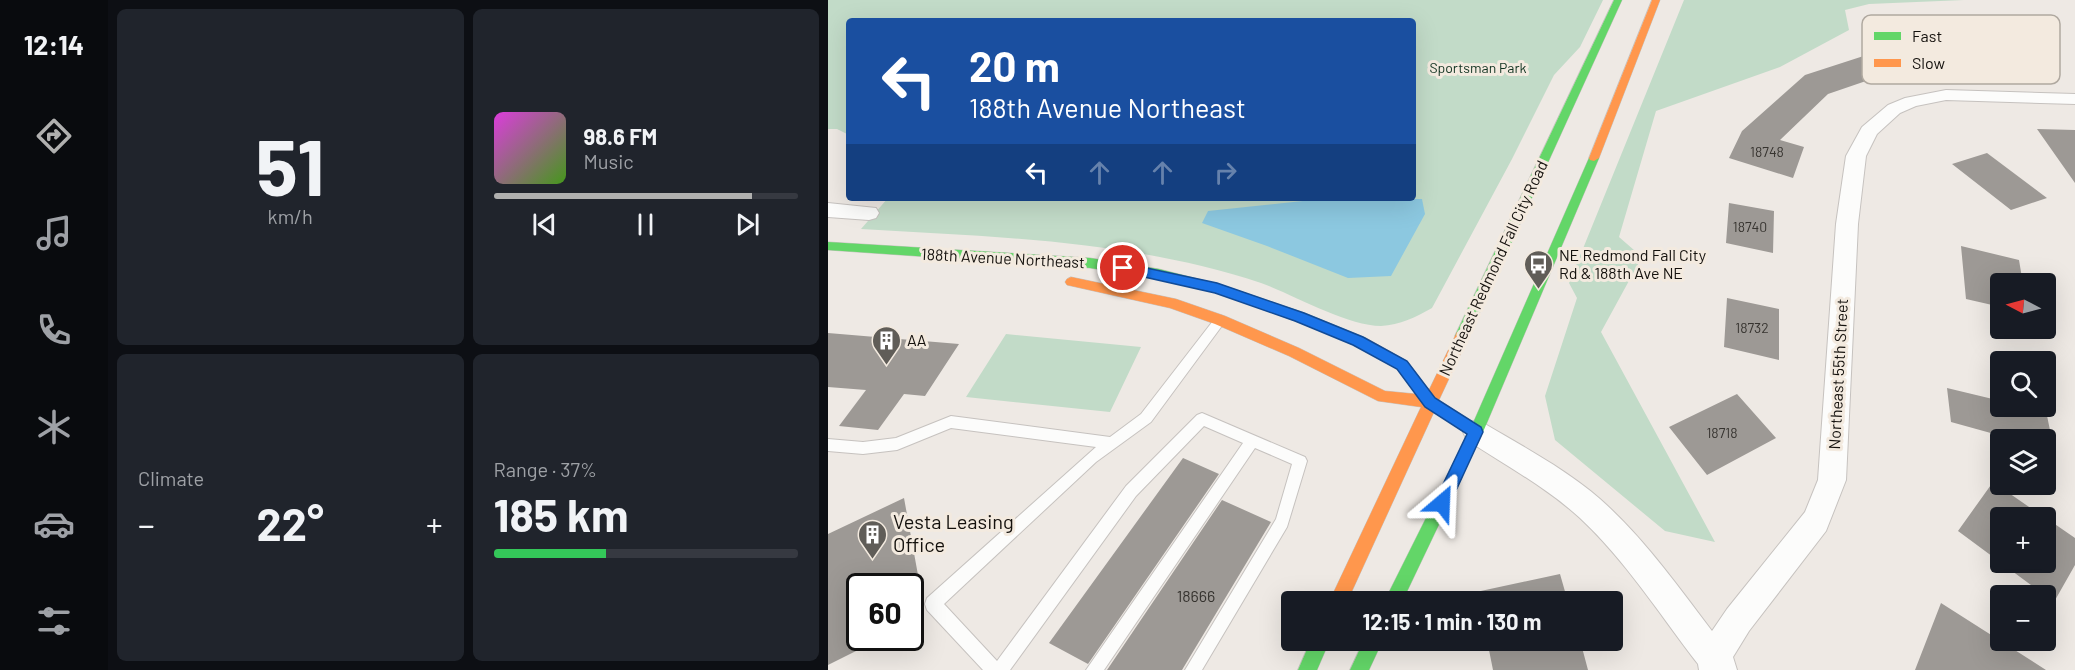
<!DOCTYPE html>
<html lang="en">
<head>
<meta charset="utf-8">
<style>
	:root { --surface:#171b24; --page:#20242c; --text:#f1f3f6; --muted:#9ea1a6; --line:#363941; --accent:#b0b0af }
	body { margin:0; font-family:Barlow,sans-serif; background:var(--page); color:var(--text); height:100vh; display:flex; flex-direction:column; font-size:22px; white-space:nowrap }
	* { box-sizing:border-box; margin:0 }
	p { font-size:20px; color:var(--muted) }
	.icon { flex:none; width:33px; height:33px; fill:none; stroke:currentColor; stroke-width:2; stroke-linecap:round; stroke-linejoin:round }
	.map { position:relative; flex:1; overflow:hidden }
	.drawer { display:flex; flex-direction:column; gap:9px; padding:9px; background:#0d0f14; width:720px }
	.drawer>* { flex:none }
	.top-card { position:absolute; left:18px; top:18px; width:570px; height:183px; border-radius:6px; box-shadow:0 6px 24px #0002; background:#1a4fa0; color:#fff; overflow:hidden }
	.needle { width:39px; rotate:276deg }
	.buttons { position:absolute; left:1162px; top:273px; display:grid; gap:12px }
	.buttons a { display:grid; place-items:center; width:66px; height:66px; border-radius:6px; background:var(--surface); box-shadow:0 6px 24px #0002; font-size:30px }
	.speed { position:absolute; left:18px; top:573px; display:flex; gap:12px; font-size:30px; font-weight:700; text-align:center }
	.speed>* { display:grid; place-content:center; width:78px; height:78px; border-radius:50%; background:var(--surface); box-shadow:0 6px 24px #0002; line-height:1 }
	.speed .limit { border:3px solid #111; border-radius:9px; background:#fff; color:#111 }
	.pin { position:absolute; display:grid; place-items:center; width:51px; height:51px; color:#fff; margin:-26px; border:3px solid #fff; border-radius:50%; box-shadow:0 2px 6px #0007 }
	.me { position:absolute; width:66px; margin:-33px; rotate:26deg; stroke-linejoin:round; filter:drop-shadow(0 0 4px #0008) }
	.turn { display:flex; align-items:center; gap:21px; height:126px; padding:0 24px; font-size:27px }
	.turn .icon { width:78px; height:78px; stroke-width:2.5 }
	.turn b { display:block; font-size:42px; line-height:51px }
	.lanes { display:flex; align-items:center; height:57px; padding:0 24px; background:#0003; justify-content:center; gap:30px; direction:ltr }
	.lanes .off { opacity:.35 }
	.big { font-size:45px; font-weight:700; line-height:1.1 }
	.drawer .card { flex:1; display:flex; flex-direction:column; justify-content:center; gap:9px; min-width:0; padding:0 21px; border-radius:9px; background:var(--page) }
	.drawer .dial { align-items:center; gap:0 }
	.dial b { font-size:78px; line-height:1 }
	.song { display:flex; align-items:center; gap:18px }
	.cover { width:72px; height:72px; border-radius:9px; background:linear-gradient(135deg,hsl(300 70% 55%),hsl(100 70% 35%)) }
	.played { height:6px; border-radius:3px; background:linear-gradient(90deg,var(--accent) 85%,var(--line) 85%) }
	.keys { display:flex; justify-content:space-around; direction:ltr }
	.heat { display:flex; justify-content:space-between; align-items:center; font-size:33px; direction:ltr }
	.charge { height:9px; border-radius:4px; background:linear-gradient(90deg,#34c759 37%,var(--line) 0) }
	.drawer .tiles { flex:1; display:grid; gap:9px; grid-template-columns:repeat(2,1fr) }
	.trip { position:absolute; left:453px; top:591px; width:342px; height:60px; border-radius:6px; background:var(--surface); box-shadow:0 6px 24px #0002; font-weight:700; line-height:60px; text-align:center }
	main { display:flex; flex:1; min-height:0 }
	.menu { display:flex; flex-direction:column; width:108px; justify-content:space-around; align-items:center; background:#090b0e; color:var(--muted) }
	.menu .icon { width:42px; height:42px }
	.menu .selected { color:var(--accent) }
	.menu b { font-size:27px; color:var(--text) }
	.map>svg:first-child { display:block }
</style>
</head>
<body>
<main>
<nav class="menu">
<b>12:14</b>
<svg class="icon selected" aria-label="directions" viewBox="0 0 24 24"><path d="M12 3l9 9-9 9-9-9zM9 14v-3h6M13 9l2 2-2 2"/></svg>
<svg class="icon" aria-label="music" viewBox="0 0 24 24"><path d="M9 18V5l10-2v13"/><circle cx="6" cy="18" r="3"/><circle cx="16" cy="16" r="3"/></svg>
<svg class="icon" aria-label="phone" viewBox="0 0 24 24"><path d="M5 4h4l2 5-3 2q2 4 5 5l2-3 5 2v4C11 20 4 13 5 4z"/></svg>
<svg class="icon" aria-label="climate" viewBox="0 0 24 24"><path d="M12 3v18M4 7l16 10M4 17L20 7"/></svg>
<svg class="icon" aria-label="car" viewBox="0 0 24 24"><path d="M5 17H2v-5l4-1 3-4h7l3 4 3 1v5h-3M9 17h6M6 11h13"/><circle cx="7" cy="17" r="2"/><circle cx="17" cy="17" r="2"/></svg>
<svg class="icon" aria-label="filters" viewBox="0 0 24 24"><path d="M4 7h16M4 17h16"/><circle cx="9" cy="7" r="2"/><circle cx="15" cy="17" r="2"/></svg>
</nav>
<section class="drawer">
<div class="tiles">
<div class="card dial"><b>51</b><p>km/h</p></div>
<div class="card">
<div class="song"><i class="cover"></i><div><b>98.6 FM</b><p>Music</p></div></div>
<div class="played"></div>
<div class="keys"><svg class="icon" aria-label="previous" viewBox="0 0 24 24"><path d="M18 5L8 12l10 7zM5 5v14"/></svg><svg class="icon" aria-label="pause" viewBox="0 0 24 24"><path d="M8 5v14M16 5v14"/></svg><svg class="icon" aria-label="next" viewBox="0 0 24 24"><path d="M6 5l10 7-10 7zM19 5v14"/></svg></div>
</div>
<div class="card"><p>Climate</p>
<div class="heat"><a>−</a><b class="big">22°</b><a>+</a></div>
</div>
<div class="card"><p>Range · 37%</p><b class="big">185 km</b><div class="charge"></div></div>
</div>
</section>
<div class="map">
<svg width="1247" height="670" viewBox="0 0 1247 670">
	<rect width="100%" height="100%" fill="#eee9e4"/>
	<path fill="#c2dbc8" d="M0,0H775L752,47L726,75L684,159L604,308C588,317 572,325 553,326C519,326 466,295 433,283C304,240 167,237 33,229L60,198H585V21H21V135L9,129H0Z
		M856,0H1136L1041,4L1017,10L1021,30L952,67L828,111L791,237L814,257L773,332L887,542L837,531L727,440L717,396L749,298L741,283Z
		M178,334L313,347L282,412L138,397Z"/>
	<path fill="#8cc8e0" d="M503,198L594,199L597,214L563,276L520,278L439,246L374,223L380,211Z"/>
	<path fill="#9d9995" d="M1084,46L1105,65L1073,69L1000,94L952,140L976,147L965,178L901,158L914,131L977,75L1051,51Z
		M1209,129L1247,130V183Z
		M1159,153L1219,198L1183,210L1124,164Z
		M901,203L946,211L945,253L898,243Z
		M1133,246L1191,260L1195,284H1173V307L1138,299Z
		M899,298L951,309V360L896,347Z
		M0,333L131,344L97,396L76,394L50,430L11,426L38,390L0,387Z
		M1119,388L1173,401V406H1217L1224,440H1188L1123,422Z
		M909,394L948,438L879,475L841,427Z
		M355,458L391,474L260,664L221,643Z
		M1165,482L1217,518H1173V562H1218V518L1247,538V565L1226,602L1130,531Z
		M76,498L92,586H32V649L0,665V534Z
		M394,500L443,522L354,670H279Z
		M732,574L740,602H650L648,592Z
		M1113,603L1218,670H1087Z
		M659,640H752L760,670H665Z"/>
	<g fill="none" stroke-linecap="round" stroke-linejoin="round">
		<defs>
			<path id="lane" d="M392,315L396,317L398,320L396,323L323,422L268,462L116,604L169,661L298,486L369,415L374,413L477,457L479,461L459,527L374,670H357L448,519L464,464L427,448L276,670H258L415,443L376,426L308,496L182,670H155L99,610L97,604L99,598L268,447L123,428L69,450L35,454L0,451V439L35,442L68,438L123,416L282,437L313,414L388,317Z"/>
			<path id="street" d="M1118,90L1247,94V104L1118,100L1088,106L1072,113L1049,134L1038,156L1030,224L1018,480L998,531L921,631L905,657L909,670H871L870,664C832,615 798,561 752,518C718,487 677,465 639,440L635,432L639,424L648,420L657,424C696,447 737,469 772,499C815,537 849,585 884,631L899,609L977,512L990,480L1008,224L1018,156L1034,127L1060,105L1077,98Z
				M0,203L48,208L51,213L48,218L41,220L0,217Z"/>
			<path id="fast" d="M786,0H794L641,336L639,340H629L627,336Z
				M766,155L771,158L655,432L574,602H556L642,430L761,158Z
				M0,242L262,258L331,269L394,285L477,313L538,338L540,342L538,346L533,347L467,321L387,292L331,279L262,268L0,250Z
				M483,640H502L489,670H470Z
				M536,640H555L541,670H522Z"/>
			<path id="slow" d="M824,0H832L771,158L766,161L762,160L761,158Z
				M243,277L348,299L397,316L471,348L557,391L588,394L569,369L528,346L526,342L528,338H538L579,361L601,390L629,332H639L641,336L611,400L653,427L655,432L653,437L648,439L643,437L606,412L519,602H501L593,407L550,401L461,356L387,324L342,308L239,285L237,282L239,279Z"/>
		</defs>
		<use href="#lane" stroke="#c6c2bf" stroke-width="2"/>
		<use href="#street" stroke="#c6c2bf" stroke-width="2"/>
		<use href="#fast" stroke="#c6c2bf" stroke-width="1"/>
		<use href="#slow" stroke="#c6c2bf" stroke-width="1"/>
		<use href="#lane" fill="#fcfcfb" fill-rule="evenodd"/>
		<use href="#street" fill="#fcfcfb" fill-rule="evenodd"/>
		<use href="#fast" fill="#63d668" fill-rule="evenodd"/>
		<use href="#slow" fill="#ff974d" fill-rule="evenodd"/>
	</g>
	<path fill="#1a73e8" stroke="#114b97" stroke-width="1.5" d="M295,263L389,283L476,313L535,337L579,361L607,398L653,427L655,432L620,508L614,510L608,508L606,503L639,434L597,407L569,369L525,345L467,321L387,293L290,271L289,268Z"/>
	<defs>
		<symbol id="bus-pin" viewBox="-11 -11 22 30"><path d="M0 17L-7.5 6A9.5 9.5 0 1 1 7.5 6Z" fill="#605d58" stroke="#f3eadf"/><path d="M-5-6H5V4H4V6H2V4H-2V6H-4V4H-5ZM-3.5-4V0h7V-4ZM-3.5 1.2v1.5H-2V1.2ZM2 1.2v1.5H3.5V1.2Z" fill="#fff"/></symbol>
		<symbol id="building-pin" viewBox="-11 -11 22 30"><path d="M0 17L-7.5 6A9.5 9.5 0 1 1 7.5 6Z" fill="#605d58" stroke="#f3eadf"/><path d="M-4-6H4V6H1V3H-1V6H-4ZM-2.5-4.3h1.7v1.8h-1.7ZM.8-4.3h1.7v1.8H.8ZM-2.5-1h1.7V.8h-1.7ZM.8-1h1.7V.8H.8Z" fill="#fff"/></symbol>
	</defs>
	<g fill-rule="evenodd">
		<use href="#bus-pin" x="694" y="248" width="33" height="45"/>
		<use href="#building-pin" x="42" y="324" width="33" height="45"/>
		<use href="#building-pin" x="28" y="518" width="33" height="45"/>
	</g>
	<g text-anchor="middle" stroke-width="6" stroke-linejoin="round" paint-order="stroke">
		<g font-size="14" fill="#0f311f" stroke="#f3eadf">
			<text x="650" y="73">Sportsman Park</text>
		</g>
		<g font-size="14" fill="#36332f">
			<text x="939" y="157">18748</text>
			<text x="922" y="232">18740</text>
			<text x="924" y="333">18732</text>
			<text x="894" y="438">18718</text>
		</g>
		<g font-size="16" fill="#14110d" stroke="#f3eadf" text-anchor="start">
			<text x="731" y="261">NE Redmond Fall City<tspan x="731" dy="18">Rd &amp; 188th Ave NE</tspan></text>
			<text x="79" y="346">AA</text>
		</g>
		<g font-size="16" fill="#14110d" stroke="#f3eadf">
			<text transform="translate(175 258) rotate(3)" y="6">188th Avenue Northeast</text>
			<text transform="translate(665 268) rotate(-65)" y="6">Northeast Redmond Fall City Road</text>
			<text transform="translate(1010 374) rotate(-87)" y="6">Northeast 55th Street</text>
		</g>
		<g font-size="16" fill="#36332f">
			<text x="368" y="602">18666</text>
		</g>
		<g font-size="20" fill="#14110d" stroke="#f3eadf" text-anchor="start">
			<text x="65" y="529">Vesta Leasing<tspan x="65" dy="23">Office</tspan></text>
		</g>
	</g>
	<rect x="1034" y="15" width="198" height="69" rx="9" fill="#f3eadf" stroke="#b0a9a0" stroke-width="1.5"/>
	<rect x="1046" y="32" width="27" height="8" fill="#63d668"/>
	<rect x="1046" y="59" width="27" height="8" fill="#ff974d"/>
	<g font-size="16" fill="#14110d">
		<text x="1084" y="42">Fast</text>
		<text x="1084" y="69">Slow</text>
	</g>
</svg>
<div class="buttons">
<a><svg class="needle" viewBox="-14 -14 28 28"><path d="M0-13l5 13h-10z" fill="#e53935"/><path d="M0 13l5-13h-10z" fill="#9ea1a6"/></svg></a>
<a><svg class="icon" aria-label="search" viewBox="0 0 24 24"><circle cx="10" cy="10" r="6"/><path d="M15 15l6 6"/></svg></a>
<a><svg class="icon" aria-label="layers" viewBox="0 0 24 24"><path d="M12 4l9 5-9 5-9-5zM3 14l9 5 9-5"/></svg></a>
<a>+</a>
<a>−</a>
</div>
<div class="speed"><div class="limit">60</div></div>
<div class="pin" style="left:295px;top:268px;background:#d93025"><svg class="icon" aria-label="arrive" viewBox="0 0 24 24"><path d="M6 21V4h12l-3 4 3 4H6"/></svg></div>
<svg class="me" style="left:614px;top:503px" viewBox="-20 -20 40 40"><path d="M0-17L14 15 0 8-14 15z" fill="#1a73e8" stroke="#fff" stroke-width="4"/></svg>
<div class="trip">12:15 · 1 min · 130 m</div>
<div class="top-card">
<div class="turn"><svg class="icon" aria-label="left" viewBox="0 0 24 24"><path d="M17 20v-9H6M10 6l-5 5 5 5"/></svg><div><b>20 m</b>188th Avenue Northeast</div></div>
<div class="lanes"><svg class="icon" aria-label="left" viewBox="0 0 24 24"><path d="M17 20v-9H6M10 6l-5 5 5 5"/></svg><svg class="icon off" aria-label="ahead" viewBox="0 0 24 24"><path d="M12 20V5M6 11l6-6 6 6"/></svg><svg class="icon off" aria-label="ahead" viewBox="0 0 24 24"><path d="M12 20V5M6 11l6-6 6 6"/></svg><svg class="icon off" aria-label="right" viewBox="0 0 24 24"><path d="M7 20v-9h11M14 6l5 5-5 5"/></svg></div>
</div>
</div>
</main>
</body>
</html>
